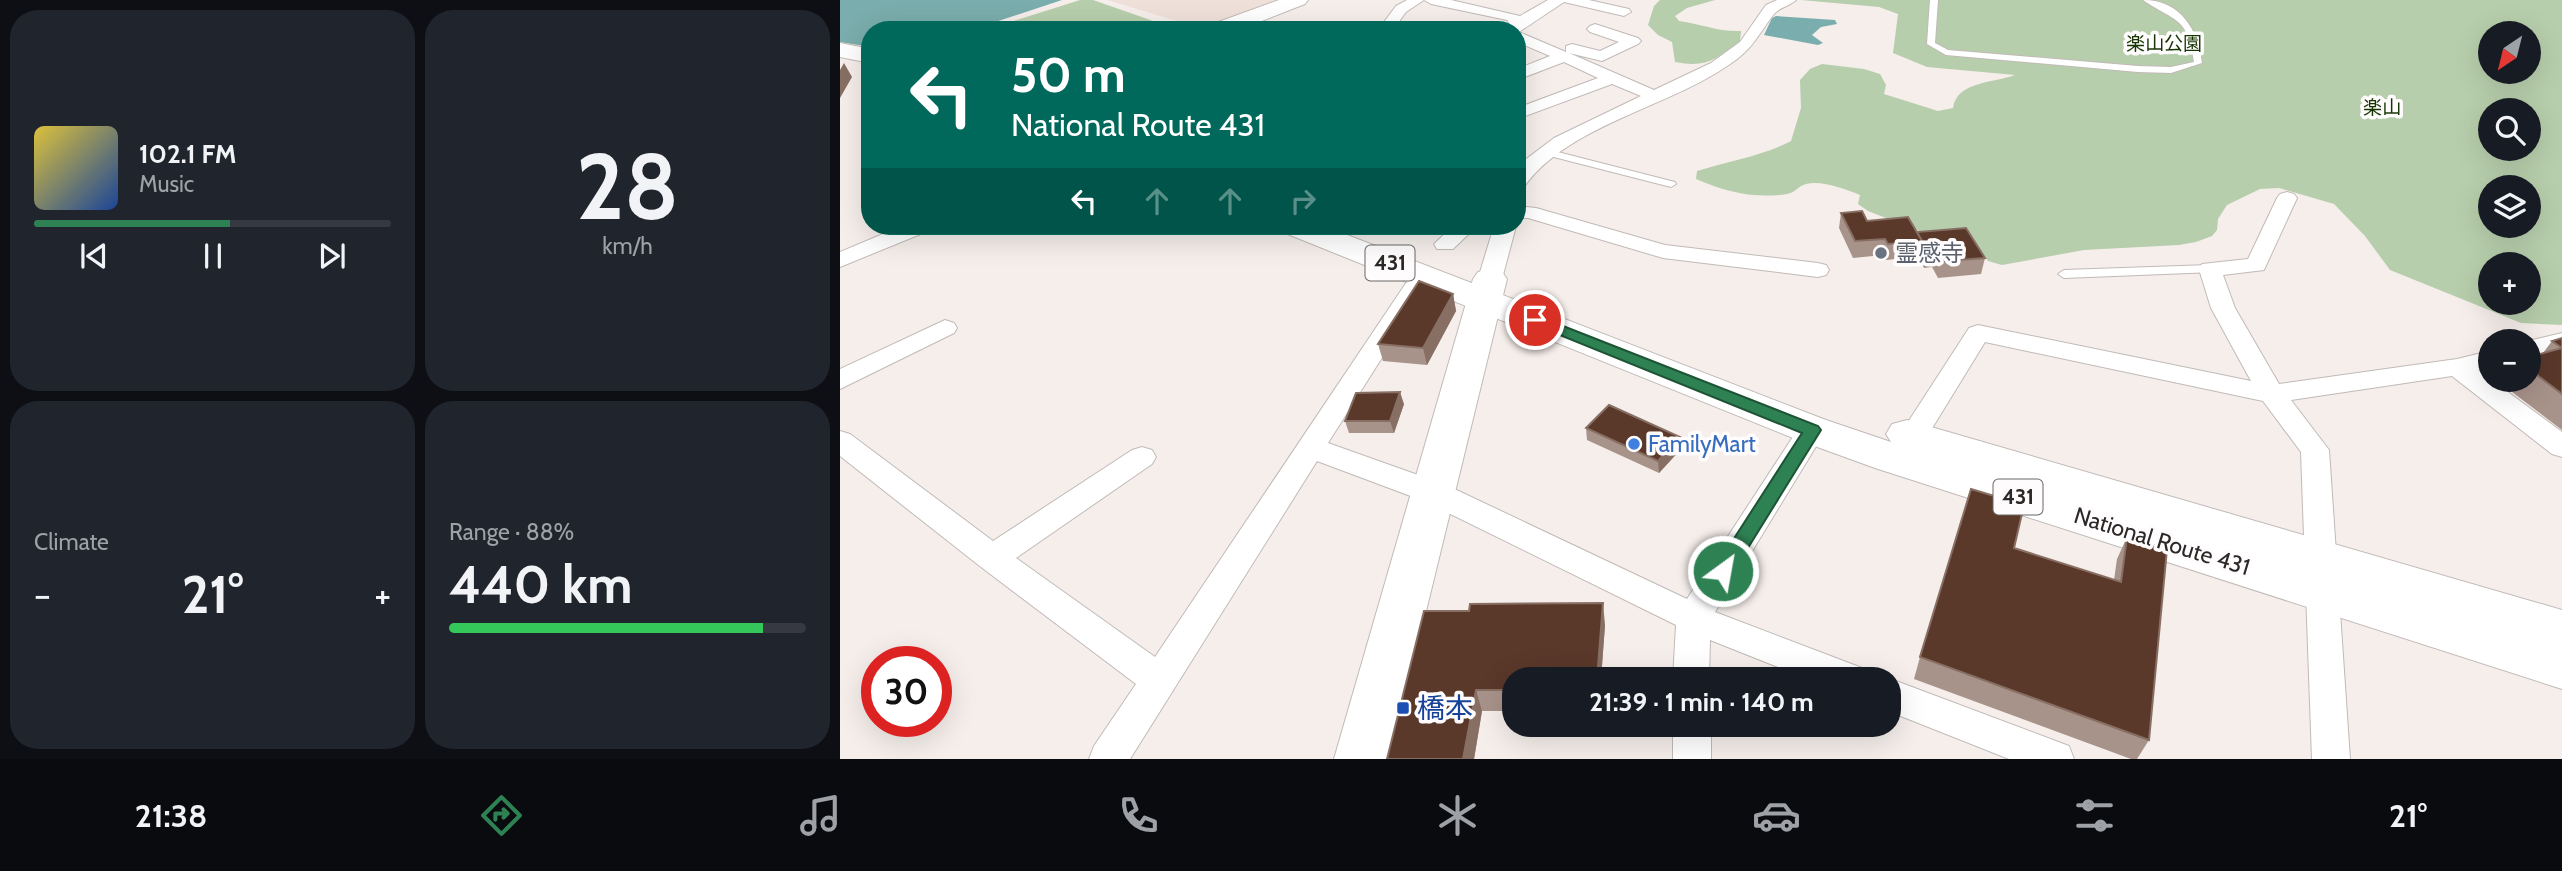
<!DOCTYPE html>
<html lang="en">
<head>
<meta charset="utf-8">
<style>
	:root { --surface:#171b24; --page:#20242c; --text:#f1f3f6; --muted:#9ea1a6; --line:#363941; --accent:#2e8152 }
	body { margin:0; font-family:Cabin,"Noto Sans JP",sans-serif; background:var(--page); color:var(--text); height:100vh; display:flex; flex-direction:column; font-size:26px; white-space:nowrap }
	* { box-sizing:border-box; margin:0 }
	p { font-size:23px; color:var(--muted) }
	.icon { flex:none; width:38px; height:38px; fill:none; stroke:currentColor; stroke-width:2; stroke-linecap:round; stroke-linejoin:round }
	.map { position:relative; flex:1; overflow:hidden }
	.drawer { display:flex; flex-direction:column; gap:10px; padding:10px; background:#0d0f14; width:840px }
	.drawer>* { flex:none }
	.guide { position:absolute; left:21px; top:21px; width:665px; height:214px; border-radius:28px; box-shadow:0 7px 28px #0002; background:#00695c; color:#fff; overflow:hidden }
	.needle { width:46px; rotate:215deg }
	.controls { position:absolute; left:1638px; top:21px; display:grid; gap:14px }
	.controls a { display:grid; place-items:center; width:63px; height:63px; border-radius:50%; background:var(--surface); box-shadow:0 7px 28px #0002; font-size:35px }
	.speed { position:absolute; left:21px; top:646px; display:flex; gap:14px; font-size:35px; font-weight:700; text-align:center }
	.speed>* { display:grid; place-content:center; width:91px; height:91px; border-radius:50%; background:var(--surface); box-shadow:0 7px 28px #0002; line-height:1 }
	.speed .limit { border:10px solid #d22; background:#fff; color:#111 }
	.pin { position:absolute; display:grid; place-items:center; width:60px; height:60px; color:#fff; margin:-30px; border:4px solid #fff; border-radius:50%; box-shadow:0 2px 7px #0007 }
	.me { position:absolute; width:77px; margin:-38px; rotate:32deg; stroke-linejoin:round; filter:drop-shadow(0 0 5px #0008) }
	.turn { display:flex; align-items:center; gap:24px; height:147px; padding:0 35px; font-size:32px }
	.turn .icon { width:91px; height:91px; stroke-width:2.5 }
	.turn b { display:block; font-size:49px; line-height:60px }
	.lanes { display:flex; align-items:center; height:66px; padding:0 35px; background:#0003; justify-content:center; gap:35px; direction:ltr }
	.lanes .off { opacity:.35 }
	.big { font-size:52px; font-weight:700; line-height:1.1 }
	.drawer .widget { flex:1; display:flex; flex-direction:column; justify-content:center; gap:10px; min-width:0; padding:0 24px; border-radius:28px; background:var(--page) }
	.drawer .dial { align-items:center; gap:0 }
	.dial b { font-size:91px; line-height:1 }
	.song { display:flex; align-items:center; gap:21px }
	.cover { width:84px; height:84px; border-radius:10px; background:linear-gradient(135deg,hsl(50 70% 55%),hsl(220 70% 35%)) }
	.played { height:7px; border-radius:4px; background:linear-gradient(90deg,var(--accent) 55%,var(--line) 55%) }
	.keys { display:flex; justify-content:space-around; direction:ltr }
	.heat { display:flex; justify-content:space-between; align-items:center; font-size:38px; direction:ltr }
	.charge { height:10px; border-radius:5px; background:linear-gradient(90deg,#34c759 88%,var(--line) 0) }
	.drawer .tiles { flex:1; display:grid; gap:10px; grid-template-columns:repeat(2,1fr) }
	.trip { position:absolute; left:662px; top:667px; width:399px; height:70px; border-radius:28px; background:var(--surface); box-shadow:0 7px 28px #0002; font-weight:700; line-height:70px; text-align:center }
	.tabs { display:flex; height:112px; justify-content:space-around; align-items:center; background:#090b0e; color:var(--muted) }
	.tabs .icon { width:49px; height:49px }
	.tabs .current { color:var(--accent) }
	.tabs b { font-size:32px; color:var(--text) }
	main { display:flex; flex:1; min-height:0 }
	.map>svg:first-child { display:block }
</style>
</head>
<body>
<main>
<section class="drawer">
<div class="tiles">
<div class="widget">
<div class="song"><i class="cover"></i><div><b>102.1 FM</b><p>Music</p></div></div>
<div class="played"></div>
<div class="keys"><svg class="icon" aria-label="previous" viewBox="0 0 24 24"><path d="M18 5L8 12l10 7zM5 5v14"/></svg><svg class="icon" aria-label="pause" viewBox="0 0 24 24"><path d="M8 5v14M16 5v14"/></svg><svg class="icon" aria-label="next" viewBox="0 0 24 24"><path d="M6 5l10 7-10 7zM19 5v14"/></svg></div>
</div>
<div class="widget dial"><b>28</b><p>km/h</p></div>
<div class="widget"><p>Climate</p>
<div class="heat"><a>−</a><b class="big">21°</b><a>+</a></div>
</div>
<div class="widget"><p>Range · 88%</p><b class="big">440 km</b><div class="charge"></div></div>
</div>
</section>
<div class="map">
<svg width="1722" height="759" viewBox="0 0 1722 759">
	<rect width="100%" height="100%" fill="#f5eeeb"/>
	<path fill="#f0e0da" d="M267,0H445L360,28Z"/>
	<path fill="#b7ceac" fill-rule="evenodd" d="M240,0H253L339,30H145Z
		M820,0H875L847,8L835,16L839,21C861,24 879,32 901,31L900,41C876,60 866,68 835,62L832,42L818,35L808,25L814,6Z
		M961,0H1722V325L1681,323L1550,270L1525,236L1494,204L1439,188L1420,189L1387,205L1378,219L1377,230L1372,236L1356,242L1339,245L1244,250L1162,265L1148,261L1142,253L1119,237L1097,238L1028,211L1018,204L1020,195C1005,189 982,180 966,184C958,186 955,193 947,194C915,199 885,192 856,179L857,171C889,161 922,156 951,141L961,108L960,80L970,69L982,64L1024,69L1040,74L1046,85L1044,94L1098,111L1113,108C1117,81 1154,83 1175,75L1087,67L1053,53L1058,14L1039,7ZM1650,33H1689V72H1650ZM1650,110H1689V149H1650ZM1650,187H1689V226H1650ZM1650,264H1689V303H1650Z"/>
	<path fill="#7aadad" d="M0,0H222L131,30H30V47L0,42Z
		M936,16L995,20L997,24L981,27L972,35L983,43L978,45L924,35L932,18Z"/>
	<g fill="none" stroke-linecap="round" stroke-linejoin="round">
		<defs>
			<path id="lane" d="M1090,0H1098L1095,43L1108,50L1298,66L1331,67L1354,62C1348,16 1335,22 1303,0C1341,0 1358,30 1362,63L1331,73L1298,72L1106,55L1087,44Z
				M706,149L835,182L836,184L831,187L702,154V150Z
				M1370,265L1376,269L1374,272L1224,278L1218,274L1224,270Z"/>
			<path id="street" d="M567,0H611L680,16L708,0H749L789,9L791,12L784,16L724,2L679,32L726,52V46L732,44L760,51L779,42L750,32L747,29L750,26L755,24L798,38L801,41L798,44L762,61L729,53L814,90L871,63L900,42L926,5L937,0H956C950,6 940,7 934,14C915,39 913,50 884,68C824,108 726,127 684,187L677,189V168L681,163L714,138L801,96L772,84L677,119V108L758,78L724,62L677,80V69L710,56L677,42V30H666L669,23L667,20L591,4L584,0L566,12L553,30H538L556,6Z
				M1447,192L1454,194L1457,198L1424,270L1383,275L1395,308L1439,384L1617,359L1650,351V367L1638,370L1722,432V457L1712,454L1612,376L1451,400L1489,450L1510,759H1472L1461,452L1423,401L1145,342L1083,443L1073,446L1063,443L1059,436L1129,328L1138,325L1411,381L1371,308L1359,269L1362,264L1408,259L1437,198L1440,194Z
				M677,206L696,208L825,245L978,263L986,265L989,270L986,275L978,277L823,258L688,218H677Z
				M62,226H91L88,231L0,267V252Z
				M613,226H637L613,249H597L594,244Z
				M654,226H676L662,279L658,284H642L638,279Z
				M574,281L582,283L586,288L488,443L606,485L847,599L962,423L972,420L982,423L986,430L875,612L1022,668L1027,679H968L870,640L869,679H833L836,625L584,501L477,461L290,759H249L254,746L296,684L141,567L0,456V431L10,434L153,541L292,450L302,447L312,450L316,457L312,464L176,558L315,657L566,283Z
				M105,320L114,323L117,328L114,333L0,389V369Z
				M1722,333V349L1689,357L1688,341Z
				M1048,678L1229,746L1234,759H1169L1048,711V679H1044Z
				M833,724H871V759H833Z"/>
			<path id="secondary" d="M439,0H468L465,4L399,30H367L370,25Z
				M650,269L662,272L667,279L550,759H494L633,279L638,272Z"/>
			<path id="highway" d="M0,43L30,49V63L0,57Z
				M440,226H484L986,420L1051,442L1046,434L1052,424L1067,420L1722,610V689L1035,468L958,440L445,233Z"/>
		</defs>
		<use href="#lane" stroke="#c1bab7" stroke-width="2"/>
		<use href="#street" stroke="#c1bab7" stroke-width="2"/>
		<use href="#secondary" stroke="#c1bab7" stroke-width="2"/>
		<use href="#highway" stroke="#c1bab7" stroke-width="2"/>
		<use href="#lane" fill="#fff" fill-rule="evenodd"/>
		<use href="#street" fill="#fff" fill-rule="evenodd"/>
		<use href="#secondary" fill="#fff" fill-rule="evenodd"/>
		<use href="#highway" fill="#fff" fill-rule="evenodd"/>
	</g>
	<path fill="#a8938a" d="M1001,213L1027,221L1077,233L1145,258L1141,274L1098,278L1092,267L1084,268L1079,257L1046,260L1043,255L1013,258L999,228Z
		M613,294L616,311L587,365L543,361L538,344Z
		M1722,338V430L1659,382L1661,380H1689V357L1703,353L1712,341Z
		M564,404L554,433H509L505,421Z
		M746,428L841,449L819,473L747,440Z
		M1287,537L1309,740L1297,759H1291L1074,679L1080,657L1174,548L1274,580L1277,559Z
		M584,611L765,625L761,679H674V711H642L634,759H547Z"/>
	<path fill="#886f64" d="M4,63L12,77L0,98V70Z
		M613,294L616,311L587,365L583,348Z
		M560,392L564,404L554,433L550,421Z
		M840,437L841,449L819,473L818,461Z
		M763,603L765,625L761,679H757Z
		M636,690L642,711L634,759H623Z"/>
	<path fill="#5a382a" stroke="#886f64" stroke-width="2" d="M1022,211L1027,221L1068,217L1082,241L1048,244L1045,239L1015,241L1001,213Z
		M1126,228L1145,258L1102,261L1096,251H1088L1077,232Z
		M579,281L613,294L583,348L538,344Z
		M1722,338V348L1712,341Z
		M1722,348V394L1689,369V357Z
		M560,392L550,421H505L516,393Z
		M769,405L840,437L818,461L746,428Z
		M1131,489L1184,505L1174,548L1281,582L1287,537L1327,549L1309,740L1080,657Z
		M763,603L757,679H674V690H636L623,759H547L584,611H629L630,604Z"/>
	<path fill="#2e8152" stroke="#1e5435" stroke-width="2" d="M695,315L978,426L981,430L890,577L883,579L876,577L873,571L962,433L690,323L688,320Z"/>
	<circle fill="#6b7280" stroke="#fefcfc" stroke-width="2.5" cx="1041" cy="253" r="7"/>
	<circle fill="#3f7fe0" stroke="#fefcfc" stroke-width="2.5" cx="794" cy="444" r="7"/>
	<rect fill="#1a4fb4" stroke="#fefcfc" stroke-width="2.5" x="556" y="701" width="14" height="14" rx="3.5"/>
	<g text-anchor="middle" stroke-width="7" stroke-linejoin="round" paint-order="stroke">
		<g font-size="19" fill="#173502" stroke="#fefcfc">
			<text x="1324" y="50">楽山公園</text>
			<text x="1542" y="114">楽山</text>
		</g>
		<g fill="#fefcfc" stroke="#6a6867" stroke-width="2">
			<rect x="525.5" y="245.5" width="49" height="35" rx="5"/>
			<rect x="1153.5" y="479.5" width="49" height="35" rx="5"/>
		</g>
		<g font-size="21" font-weight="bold" fill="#2b2827">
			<text x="550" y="270">431</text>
			<text x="1178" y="504">431</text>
		</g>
		<g font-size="23" fill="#5b616d" stroke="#fefcfc" text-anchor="start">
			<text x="1055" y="261">霊感寺</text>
		</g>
		<g font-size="23" fill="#366cbe" stroke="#fefcfc" text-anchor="start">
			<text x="808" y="452">FamilyMart</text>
		</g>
		<g font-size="23" fill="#2b2827" stroke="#fefcfc">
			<text transform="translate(1322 541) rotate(17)" y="8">National Route 431</text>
		</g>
		<g font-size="28" fill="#164399" stroke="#fefcfc" text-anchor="start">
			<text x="577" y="718">橋本</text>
		</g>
	</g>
</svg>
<div class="controls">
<a><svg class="needle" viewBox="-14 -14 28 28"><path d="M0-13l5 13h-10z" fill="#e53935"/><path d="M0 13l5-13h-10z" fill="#9ea1a6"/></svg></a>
<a><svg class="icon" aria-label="search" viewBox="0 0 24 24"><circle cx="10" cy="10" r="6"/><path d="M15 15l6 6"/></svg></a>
<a><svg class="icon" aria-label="layers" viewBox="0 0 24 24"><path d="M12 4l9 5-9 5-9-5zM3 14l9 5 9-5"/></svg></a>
<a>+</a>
<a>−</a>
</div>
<div class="speed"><div class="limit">30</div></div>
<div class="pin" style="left:695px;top:320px;background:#d93025"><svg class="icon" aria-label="arrive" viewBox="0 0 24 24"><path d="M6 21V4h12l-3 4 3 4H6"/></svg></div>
<svg class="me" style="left:883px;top:571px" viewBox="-20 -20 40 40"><circle r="17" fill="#2e8152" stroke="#fff" stroke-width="3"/><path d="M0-11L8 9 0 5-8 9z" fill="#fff"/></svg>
<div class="trip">21:39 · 1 min · 140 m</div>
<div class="guide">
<div class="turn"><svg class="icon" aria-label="left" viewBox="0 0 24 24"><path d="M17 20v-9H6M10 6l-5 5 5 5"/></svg><div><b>50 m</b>National Route 431</div></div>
<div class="lanes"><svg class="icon" aria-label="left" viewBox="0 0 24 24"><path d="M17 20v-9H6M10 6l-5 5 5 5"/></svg><svg class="icon off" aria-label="ahead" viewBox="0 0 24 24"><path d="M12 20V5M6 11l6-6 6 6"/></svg><svg class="icon off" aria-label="ahead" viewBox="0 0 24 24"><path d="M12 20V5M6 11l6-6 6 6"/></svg><svg class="icon off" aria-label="right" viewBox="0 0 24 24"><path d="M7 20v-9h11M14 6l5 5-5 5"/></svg></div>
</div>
</div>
</main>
<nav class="tabs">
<b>21:38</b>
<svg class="icon current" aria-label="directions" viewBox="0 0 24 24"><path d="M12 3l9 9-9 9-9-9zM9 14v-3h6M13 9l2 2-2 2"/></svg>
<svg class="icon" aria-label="music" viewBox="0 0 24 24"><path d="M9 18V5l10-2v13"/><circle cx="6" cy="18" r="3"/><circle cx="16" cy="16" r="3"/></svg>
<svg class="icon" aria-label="phone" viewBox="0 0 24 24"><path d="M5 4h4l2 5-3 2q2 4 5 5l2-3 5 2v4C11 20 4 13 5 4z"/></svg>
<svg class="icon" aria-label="climate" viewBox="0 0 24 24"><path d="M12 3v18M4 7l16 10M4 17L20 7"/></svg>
<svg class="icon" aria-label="car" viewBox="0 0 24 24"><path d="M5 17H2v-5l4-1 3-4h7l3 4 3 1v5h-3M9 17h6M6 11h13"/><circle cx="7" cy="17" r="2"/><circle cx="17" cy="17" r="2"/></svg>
<svg class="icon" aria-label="filters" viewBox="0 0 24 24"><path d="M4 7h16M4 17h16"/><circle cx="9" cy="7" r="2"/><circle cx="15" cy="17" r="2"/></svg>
<b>21°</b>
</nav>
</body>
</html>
